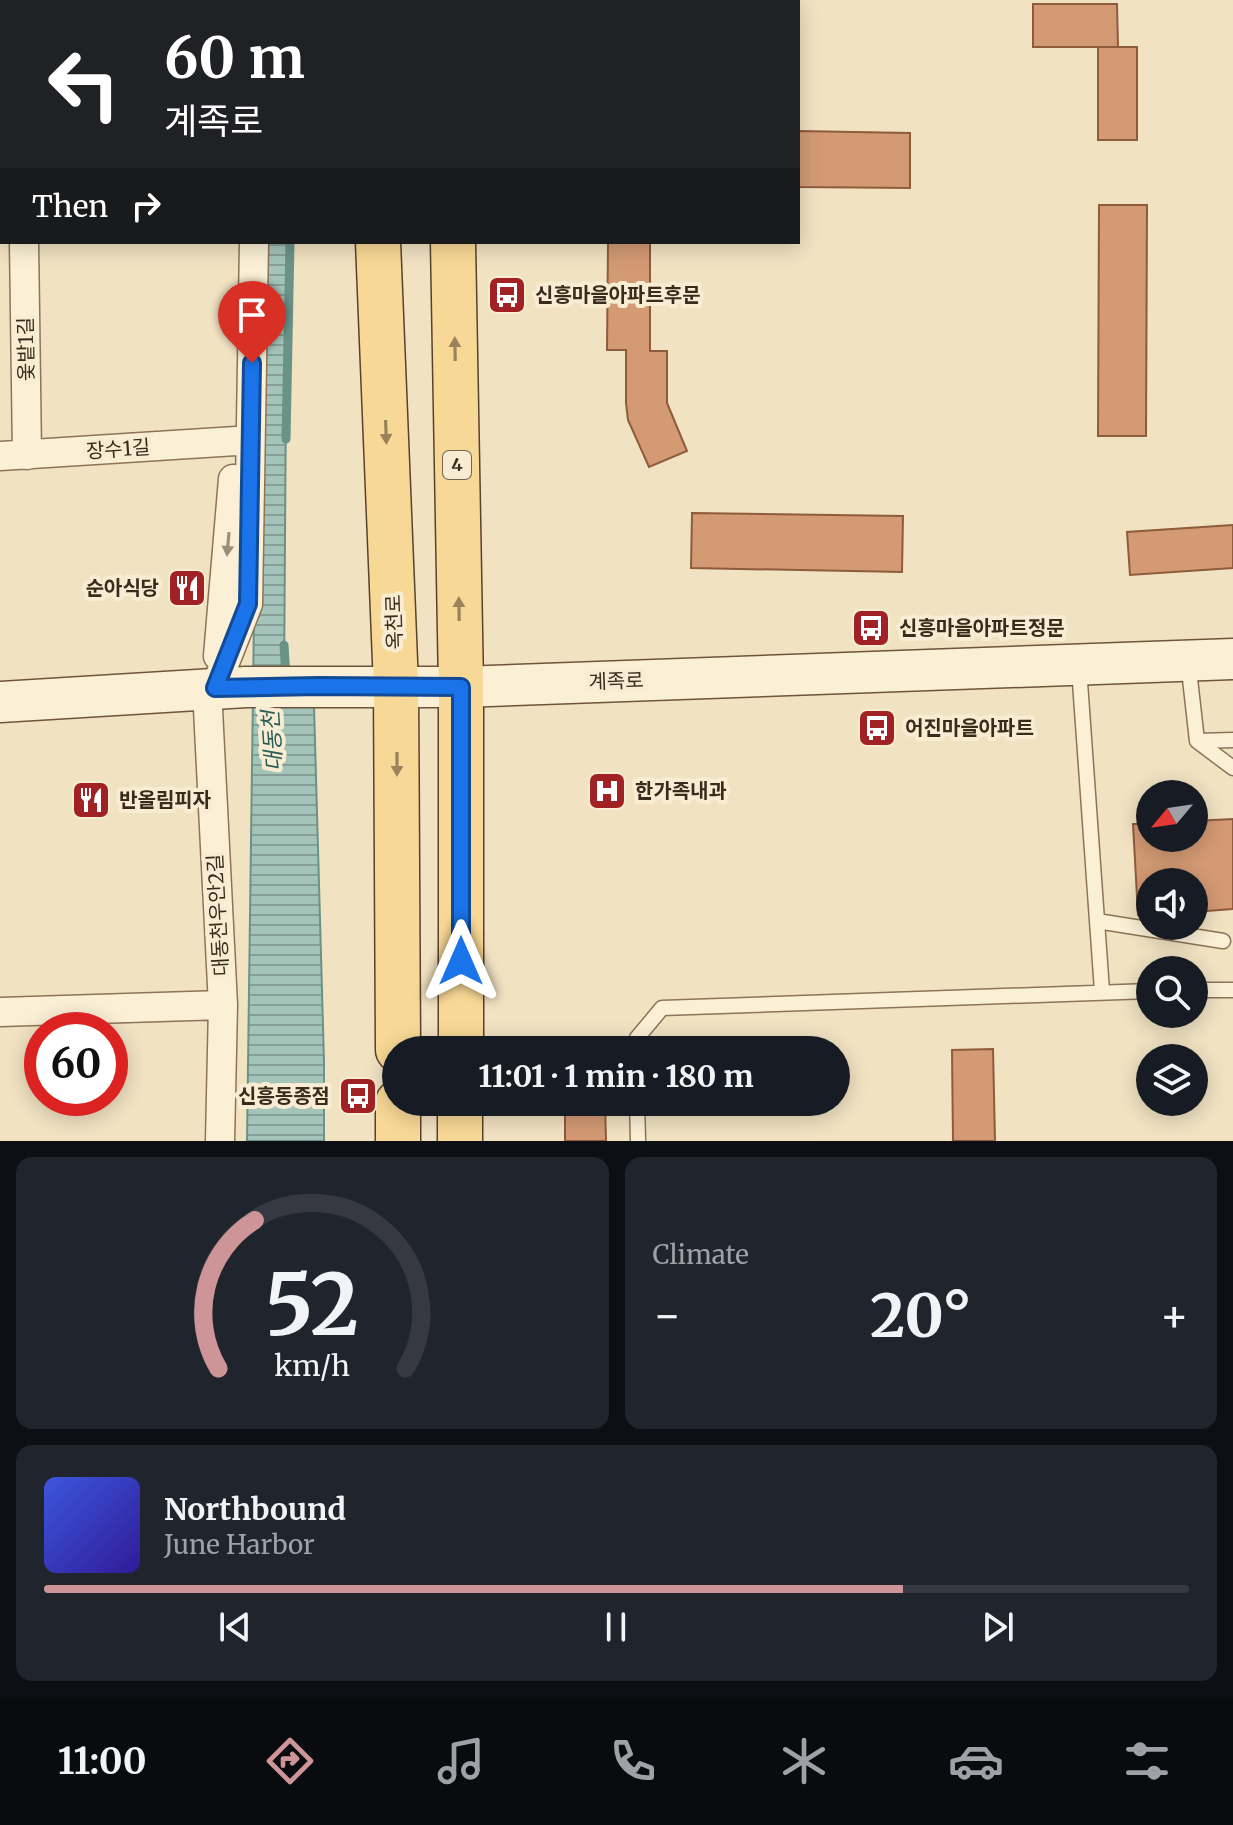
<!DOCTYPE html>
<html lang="en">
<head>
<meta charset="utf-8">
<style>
	:root { --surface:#171b24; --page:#20242c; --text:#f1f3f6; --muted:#9ea1a6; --line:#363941; --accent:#cd9598 }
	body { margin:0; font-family:Merriweather,"Noto Sans KR",serif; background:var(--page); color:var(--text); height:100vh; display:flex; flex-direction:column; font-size:30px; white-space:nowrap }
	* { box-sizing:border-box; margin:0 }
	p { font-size:26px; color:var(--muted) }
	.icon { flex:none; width:44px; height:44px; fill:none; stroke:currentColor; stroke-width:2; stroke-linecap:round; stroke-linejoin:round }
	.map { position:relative; height:1141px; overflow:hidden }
	.drawer { display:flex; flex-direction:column; gap:16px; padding:16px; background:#0d0f14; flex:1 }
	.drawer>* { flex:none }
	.guide { position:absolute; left:0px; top:0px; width:800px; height:244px; box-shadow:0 4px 20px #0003; background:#202124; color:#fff; overflow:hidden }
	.needle { width:52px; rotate:241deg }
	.buttons { position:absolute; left:1136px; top:780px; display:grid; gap:16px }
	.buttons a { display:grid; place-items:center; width:72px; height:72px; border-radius:50%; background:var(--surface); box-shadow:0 4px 20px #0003; font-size:40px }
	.speed { position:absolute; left:24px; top:1012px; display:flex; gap:16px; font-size:40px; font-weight:700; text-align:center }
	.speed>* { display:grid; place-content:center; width:104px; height:104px; border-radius:50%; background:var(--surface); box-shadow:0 4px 20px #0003; line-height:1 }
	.speed .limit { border:12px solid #d22; background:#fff; color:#111 }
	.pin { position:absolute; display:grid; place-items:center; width:68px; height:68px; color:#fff; margin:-82px -34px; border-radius:50% 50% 50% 0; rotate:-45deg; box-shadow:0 0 8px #0007 }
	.pin .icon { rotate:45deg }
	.me { position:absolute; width:88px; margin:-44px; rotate:0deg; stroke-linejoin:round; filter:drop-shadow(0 0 6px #0008) }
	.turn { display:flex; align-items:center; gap:28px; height:168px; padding:0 32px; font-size:36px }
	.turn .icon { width:104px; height:104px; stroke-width:2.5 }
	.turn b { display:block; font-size:56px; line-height:68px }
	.then { display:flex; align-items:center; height:76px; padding:0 32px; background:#0003; gap:16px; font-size:30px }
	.big { font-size:60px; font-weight:700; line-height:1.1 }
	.drawer .card { flex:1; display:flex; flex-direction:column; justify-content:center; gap:12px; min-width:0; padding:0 28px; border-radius:16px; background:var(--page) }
	.drawer .dial { align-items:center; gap:0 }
	.dial svg { height:208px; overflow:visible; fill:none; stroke:var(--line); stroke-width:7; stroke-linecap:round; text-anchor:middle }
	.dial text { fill:var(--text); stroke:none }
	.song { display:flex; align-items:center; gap:24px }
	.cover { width:96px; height:96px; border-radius:12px; background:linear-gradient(135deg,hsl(230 70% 55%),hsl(250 70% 35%)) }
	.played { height:8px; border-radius:4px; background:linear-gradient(90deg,var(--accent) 75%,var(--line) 75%) }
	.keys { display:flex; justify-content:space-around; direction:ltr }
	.heat { display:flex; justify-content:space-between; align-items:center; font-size:44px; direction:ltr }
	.drawer .tiles { flex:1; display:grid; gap:16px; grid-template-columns:1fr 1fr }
	.card:last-child { grid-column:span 2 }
	.trip { position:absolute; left:382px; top:1036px; width:468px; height:80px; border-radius:40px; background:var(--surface); box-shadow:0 4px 20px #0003; font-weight:700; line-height:80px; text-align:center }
	.menu { display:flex; height:128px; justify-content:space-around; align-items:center; background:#090b0e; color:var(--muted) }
	.menu .icon { width:56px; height:56px }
	.menu .active { color:var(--accent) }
	.menu b { font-size:36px; color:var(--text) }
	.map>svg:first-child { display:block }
</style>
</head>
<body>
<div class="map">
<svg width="1233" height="1141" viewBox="0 0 1233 1141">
	<defs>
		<pattern id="water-rules" width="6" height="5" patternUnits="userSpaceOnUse" patternTransform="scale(2)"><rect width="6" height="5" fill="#a4c4ba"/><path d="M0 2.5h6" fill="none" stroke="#879f97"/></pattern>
	</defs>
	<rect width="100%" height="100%" fill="#f1e2c2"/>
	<path fill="url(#water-rules)" stroke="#6a9388" stroke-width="2" d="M259,242H287L284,686L314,706L324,1062V1141H247Z"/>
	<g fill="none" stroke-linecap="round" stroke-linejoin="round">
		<path stroke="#6a9388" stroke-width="9" d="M291,2V0
			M286,439L290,242
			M284,645L286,678"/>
	</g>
	<path fill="#d39a74" stroke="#8e5b3b" stroke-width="2" d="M1033,4H1117L1118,47H1033Z
		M1098,47H1137V140H1098Z
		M798,131L910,133V188L798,187Z
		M1099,205H1147L1146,436H1098Z
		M608,243H650V351H667V403L687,451L649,467L628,420L626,403V350H607Z
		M692,513L903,516L902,572L691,568Z
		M1233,525V568L1130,575L1127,532Z
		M1233,819V909L1194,912V882H1150V914L1138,915L1133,824H1150V838H1194V821Z
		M993,1049L995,1141H953L952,1050Z
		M565,1102H605L606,1141H565Z"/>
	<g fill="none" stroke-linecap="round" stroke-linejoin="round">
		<defs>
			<path id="service" d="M1188,661L1197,741L1233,768
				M1079,668L1102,991
				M1197,741L1233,740
				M1097,921L1223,941
				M1194,990H1233
				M637,1050V1038L662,1008L1150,991
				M637,1102L638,1141"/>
			<path id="minor" d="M22,0V2
				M238,2V0
				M258,2V0
				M24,242L27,455
				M0,456L236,441
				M218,656L233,479
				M215,688L248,604L254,242
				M207,689L223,1005L220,1141
				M0,1012L223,1005"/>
			<path id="secondary" d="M0,702L246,687H461L1233,659"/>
			<path id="primary" d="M368,0V2
				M448,0V2
				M378,242L396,686L398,1050
				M453,242L461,687V1050
				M398,1102V1141
				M460,1141V1102"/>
		</defs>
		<use href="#service" stroke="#8d7357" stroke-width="17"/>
		<use href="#minor" stroke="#8d7357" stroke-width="31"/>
		<use href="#secondary" stroke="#6f543a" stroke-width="43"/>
		<use href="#primary" stroke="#5a412c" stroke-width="47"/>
		<use href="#service" stroke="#fbf0d6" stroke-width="14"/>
		<use href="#minor" stroke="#fbf0d6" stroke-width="28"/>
		<use href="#secondary" stroke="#fbf0d6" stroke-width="40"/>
		<use href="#primary" stroke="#f8d896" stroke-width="44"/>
	</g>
	<defs><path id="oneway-solid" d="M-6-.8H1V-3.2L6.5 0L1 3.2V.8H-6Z" transform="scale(2)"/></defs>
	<g fill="#9a825a">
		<use href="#oneway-solid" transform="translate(455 349) rotate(-91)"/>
		<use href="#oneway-solid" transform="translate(386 432) rotate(88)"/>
		<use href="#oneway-solid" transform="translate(459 609) rotate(-91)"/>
		<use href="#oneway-solid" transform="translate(397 764) rotate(90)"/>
	</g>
	<use fill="#9b8e7a" href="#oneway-solid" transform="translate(228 544) rotate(95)"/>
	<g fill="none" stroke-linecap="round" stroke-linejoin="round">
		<defs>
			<path id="route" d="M252,363L248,604L215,688L318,686L461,687V961"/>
		</defs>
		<use href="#route" stroke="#114b97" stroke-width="20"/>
		<use href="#route" stroke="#1a73e8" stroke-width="14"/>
	</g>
	<defs>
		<symbol id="bus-square" viewBox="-11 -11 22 22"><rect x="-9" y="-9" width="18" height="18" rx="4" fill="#a12225" stroke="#f8edd2"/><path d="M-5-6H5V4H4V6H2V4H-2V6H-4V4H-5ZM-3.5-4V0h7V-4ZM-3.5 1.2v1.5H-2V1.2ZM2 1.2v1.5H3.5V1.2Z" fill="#fff"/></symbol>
		<symbol id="restaurant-square" viewBox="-11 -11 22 22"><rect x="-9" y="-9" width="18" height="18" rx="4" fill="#a12225" stroke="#f8edd2"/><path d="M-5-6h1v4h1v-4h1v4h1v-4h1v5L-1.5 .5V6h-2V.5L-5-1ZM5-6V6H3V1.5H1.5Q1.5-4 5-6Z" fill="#fff"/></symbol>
		<symbol id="hospital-square" viewBox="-11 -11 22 22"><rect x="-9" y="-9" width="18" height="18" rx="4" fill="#a12225" stroke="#f8edd2"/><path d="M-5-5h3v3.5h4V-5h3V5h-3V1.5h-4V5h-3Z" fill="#fff"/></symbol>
	</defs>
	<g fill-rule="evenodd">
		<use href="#bus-square" x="485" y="273" width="44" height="44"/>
		<use href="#restaurant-square" x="165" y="566" width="44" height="44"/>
		<use href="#bus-square" x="849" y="606" width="44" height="44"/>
		<use href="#bus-square" x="855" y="706" width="44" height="44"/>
		<use href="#hospital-square" x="585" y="769" width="44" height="44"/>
		<use href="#restaurant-square" x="69" y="778" width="44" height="44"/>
		<use href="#bus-square" x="336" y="1074" width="44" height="44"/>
	</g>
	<g text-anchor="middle" stroke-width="8" stroke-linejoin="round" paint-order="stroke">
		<rect fill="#f8edd2" stroke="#746553" stroke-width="2" x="443" y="451" width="28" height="28" rx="6"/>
		<g font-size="18" font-weight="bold" fill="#3b2b1d">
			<text x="457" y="471">4</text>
		</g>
		<g font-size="20" font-weight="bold" fill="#3b2b1d" stroke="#f8edd2" text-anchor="start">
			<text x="535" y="302">신흥마을아파트후문</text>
			<text x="159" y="595" text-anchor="end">순아식당</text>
			<text x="899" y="635">신흥마을아파트정문</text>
			<text x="905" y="735">어진마을아파트</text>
			<text x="635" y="798">한가족내과</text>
			<text x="119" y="807">반올림피자</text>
			<text x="330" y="1103" text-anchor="end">신흥동종점</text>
		</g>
		<g font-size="20" fill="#3b2b1d" stroke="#f8edd2">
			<text transform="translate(26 349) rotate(-91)" y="7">옻밭1길</text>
			<text transform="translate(118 449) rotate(-4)" y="7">장수1길</text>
			<text transform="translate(394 622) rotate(-92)" y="7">옥천로</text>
			<text transform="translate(616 681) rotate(-2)" y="7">계족로</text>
			<text transform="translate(218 915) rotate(-93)" y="7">대동천우안2길</text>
		</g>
		<g font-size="22" font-style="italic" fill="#2b5c58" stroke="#f8edd2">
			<text transform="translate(272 741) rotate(-94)" y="8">대동천</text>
		</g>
	</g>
</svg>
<div class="buttons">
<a><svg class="needle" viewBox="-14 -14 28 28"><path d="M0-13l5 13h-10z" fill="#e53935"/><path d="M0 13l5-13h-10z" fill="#9ea1a6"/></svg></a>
<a><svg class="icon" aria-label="sound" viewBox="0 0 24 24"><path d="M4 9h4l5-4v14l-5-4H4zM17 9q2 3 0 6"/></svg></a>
<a><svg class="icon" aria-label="search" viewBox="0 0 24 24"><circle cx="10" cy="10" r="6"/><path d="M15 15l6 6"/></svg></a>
<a><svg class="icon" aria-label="layers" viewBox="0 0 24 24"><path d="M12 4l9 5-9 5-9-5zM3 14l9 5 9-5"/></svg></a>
</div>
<div class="speed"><div class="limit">60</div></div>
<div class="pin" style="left:252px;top:363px;background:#d93025"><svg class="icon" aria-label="arrive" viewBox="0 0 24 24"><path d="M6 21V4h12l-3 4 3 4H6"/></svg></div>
<svg class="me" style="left:461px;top:961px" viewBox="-20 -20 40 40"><path d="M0-17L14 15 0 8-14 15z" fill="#1a73e8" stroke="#fff" stroke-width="4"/></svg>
<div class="trip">11:01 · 1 min · 180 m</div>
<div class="guide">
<div class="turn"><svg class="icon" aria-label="left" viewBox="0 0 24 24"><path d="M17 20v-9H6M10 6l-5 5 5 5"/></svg><div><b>60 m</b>계족로</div></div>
<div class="then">Then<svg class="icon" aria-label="right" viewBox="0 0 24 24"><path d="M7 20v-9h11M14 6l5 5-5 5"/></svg></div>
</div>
</div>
<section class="drawer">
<div class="tiles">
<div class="card dial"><svg viewBox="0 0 100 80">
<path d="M14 69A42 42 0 1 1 86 69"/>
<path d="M14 69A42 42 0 0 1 28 12" stroke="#cd9598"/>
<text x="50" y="56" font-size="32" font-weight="700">52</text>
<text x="50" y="72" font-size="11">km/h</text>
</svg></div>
<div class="card"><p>Climate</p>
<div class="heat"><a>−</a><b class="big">20°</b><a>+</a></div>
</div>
<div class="card">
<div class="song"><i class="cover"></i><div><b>Northbound</b><p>June Harbor</p></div></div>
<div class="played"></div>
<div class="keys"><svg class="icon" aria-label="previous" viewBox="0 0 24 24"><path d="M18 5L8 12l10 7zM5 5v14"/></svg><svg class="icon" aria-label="pause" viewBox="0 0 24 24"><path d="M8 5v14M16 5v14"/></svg><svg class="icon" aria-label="next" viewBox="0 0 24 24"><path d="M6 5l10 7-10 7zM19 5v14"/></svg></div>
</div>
</div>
</section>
<nav class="menu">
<b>11:00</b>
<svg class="icon active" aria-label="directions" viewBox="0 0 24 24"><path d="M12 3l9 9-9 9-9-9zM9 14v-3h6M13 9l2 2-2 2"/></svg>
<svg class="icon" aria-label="music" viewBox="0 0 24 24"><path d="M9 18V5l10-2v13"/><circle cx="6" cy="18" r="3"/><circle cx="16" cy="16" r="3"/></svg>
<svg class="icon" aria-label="phone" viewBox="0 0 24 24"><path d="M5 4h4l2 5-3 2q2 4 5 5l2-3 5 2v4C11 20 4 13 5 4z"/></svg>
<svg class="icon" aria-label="climate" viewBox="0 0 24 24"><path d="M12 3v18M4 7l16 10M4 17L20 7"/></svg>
<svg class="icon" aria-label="car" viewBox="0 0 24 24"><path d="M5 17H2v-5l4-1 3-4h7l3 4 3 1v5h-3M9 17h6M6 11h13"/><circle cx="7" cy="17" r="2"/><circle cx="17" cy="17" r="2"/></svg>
<svg class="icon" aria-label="filters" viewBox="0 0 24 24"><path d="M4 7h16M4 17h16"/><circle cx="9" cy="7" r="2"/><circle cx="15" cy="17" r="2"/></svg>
</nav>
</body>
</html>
